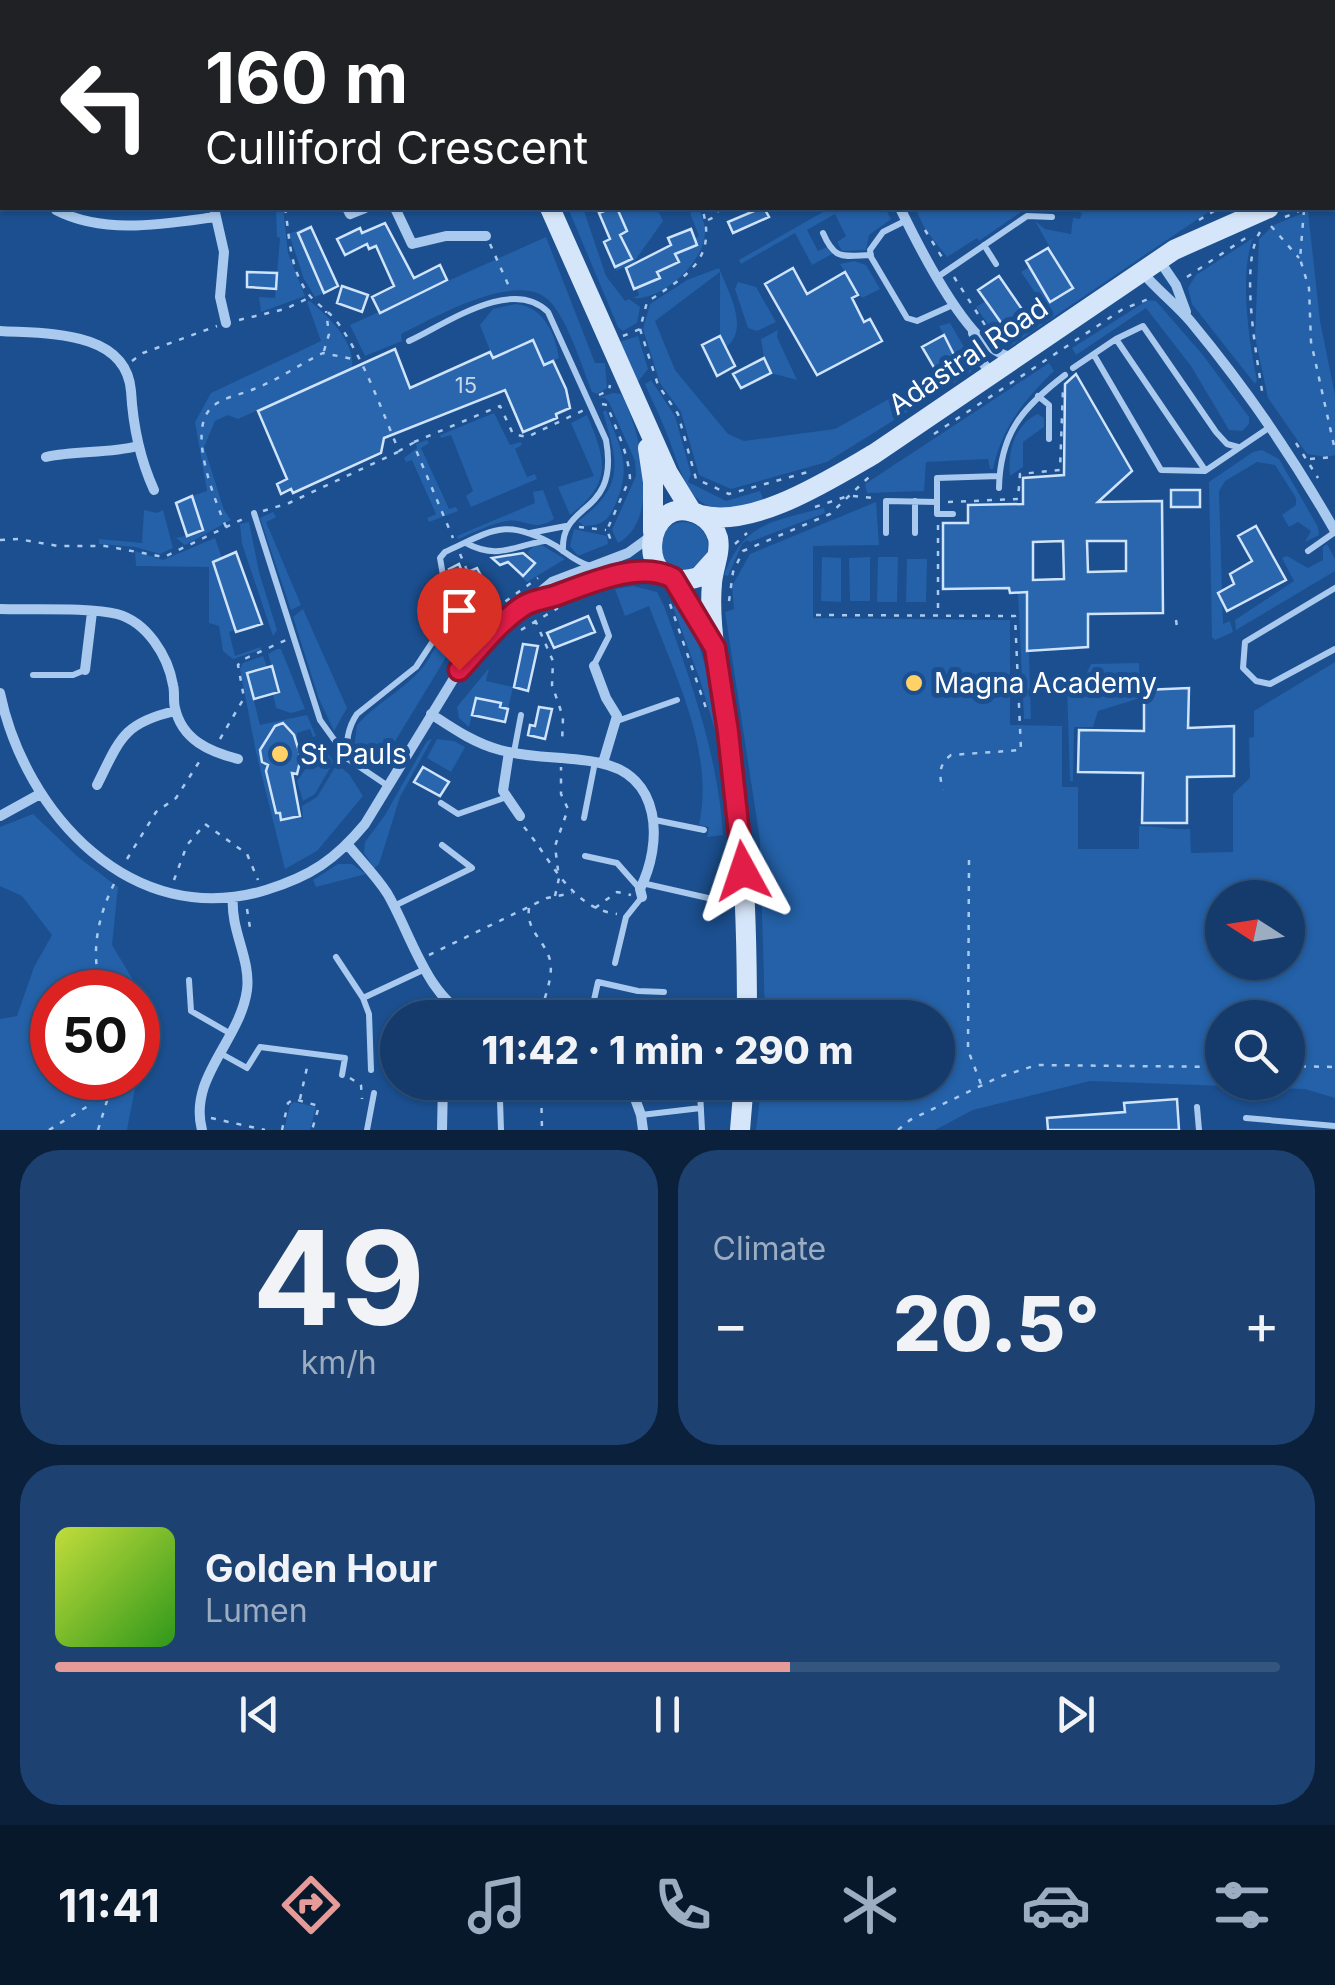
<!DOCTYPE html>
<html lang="en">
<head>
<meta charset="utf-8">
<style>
	:root { --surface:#143b6b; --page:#1d4271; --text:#f1f3f6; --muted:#9dadc1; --line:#33557e; --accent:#e69b98 }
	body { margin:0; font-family:Inter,sans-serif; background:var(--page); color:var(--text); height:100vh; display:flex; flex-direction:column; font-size:38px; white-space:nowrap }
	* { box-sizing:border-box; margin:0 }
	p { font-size:32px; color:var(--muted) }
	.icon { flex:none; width:55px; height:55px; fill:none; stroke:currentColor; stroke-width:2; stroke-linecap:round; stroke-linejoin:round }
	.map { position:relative; height:1130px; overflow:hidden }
	.drawer { display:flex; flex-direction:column; gap:20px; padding:20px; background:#0b203b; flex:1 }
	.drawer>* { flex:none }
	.guide { position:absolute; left:0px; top:0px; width:1335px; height:210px; box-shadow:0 2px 8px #0004,0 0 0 2px var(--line); background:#202124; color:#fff; overflow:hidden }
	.needle { width:65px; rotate:282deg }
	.tools { position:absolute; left:1205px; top:880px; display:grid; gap:20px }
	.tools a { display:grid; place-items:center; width:100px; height:100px; border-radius:50%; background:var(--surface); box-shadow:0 2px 8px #0004,0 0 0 2px var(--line); font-size:50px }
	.speed { position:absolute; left:30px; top:970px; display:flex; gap:20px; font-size:50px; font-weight:700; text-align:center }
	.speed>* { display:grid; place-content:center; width:130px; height:130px; border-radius:50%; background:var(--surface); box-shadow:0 2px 8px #0004,0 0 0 2px var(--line); line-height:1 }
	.speed .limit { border:15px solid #d22; background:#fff; color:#111 }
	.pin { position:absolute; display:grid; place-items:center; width:85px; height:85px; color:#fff; margin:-102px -42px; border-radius:50% 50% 50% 0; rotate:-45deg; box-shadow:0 0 10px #0007 }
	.pin .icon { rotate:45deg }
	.me { position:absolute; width:110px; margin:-55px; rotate:355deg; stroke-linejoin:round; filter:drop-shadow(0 0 8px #0008) }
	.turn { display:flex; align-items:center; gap:35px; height:210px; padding:0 40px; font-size:45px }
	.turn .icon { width:130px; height:130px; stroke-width:2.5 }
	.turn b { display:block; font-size:70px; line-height:85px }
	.big { font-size:75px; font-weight:800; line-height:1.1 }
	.drawer .tile { flex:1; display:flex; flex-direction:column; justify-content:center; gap:15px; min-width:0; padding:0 35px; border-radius:40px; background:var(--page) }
	.drawer .dial { align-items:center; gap:0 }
	.dial b { font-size:130px; line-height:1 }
	.song { display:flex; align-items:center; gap:30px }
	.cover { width:120px; height:120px; border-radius:15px; background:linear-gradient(135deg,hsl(70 70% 55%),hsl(110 70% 35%)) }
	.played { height:10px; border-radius:5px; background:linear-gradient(90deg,var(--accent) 60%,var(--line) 60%) }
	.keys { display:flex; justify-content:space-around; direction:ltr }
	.heat { display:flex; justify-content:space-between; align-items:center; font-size:55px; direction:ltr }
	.drawer .tiles { flex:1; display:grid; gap:20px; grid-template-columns:1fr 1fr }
	.tile:last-child { grid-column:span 2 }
	.trip { position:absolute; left:380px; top:1000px; width:575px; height:100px; border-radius:50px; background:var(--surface); box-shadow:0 2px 8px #0004,0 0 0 2px var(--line); font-weight:800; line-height:100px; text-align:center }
	.tab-bar { display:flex; height:160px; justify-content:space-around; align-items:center; background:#08182b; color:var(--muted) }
	.tab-bar .icon { width:70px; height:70px }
	.tab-bar .on { color:var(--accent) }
	.tab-bar b { font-size:45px; color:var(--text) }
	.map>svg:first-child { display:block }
</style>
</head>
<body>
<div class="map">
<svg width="1335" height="1130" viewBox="0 0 1335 1130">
	<rect width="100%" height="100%" fill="#1b4f8f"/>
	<path fill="#2461a8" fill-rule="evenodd" d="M964,0H1272L963,2Z
		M276,208H283L288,253L305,296L261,312L259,297L275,298L280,238L277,237Z
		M568,208H583L606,276L625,301L629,299L640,307L637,323L623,331L618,327Z
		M617,208H657L663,221L634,262L616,271L615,267L631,259L620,235L627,231Z
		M830,208H885L891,219L869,235L866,250L842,251L837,242L846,236L835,214L807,230L818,251L827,247L832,254L812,265L795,233L741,264L739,260Z
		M915,208H1047L1021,212L979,241L977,238L947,257L925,229Z
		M1075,208H1214L1011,346L1001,343L976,307L986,301L1008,331L1047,310L1021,272L1029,267L1050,302L1073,288L1035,221L1045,229L1071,234L1073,218L1080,219L1082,213L1074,211Z
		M699,209C702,216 705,224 705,232C705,262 662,301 633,298L639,295L637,288L659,278L657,272L678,262L675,254L697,245L695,239L699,236L690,213Z
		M1308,211L1320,321L1335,395V455L1326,457L1307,454L1268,398L1255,337L1259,239L1274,225Z
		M314,224L298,233L324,293L315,297L304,279L289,234Z
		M546,237L595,363H605L607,388L597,394L592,392C581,364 571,329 553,305C523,265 434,318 401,334L402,341L365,356L350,325Z
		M1253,238C1239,274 1249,342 1257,380L1255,384L1192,304L1188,288L1196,275Z
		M854,261L866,265L880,289L862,298L840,264Z
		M719,268C728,292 751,329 725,348L720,336V272L655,321L675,370L728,434L744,441L835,429L957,361L939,326L950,323L972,361L971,372L827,462L731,489L699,475L681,412L660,383L643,329L650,304L687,280Z
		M738,282L756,287L776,322L757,331L748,328L735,289Z
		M1148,300L1156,301L1202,354L1249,417V424L1242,431L1229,430L1191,366L1146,308L1076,355L1072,348Z
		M310,301C329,317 356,342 352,369L238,419L228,415L215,421L204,447L224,510L231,520L185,545L176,538L203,532L192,496L207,491L195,422L211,393L321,341L307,302Z
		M516,304C543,307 555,332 559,358L544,365L533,340L493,358L480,325L493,309Z
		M778,330L777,337L797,380L771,373L764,358L761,339Z
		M638,336L648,369L637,383L619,342Z
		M1049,363L1054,371C1024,400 1002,427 993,469H990L988,459L926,462L924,491L867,493L865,484Z
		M651,380L675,416L691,474L688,482L726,501L760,491L763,499C697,523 689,497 670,442C663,422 653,403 645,384Z
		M613,393L621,394C641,430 662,520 618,543L612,530L636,476L635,461L609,402L605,398H598Z
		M606,410C621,450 633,467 614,507C607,523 600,525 584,526L578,521C626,486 618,463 603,412Z
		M494,413L510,445L521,442L522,445L515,449L527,477L535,474L537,479L471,507L466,496L473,491L451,435L441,438L440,435Z
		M1038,414L1044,418V427L1023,442V467L1010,476C1007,452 1015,424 1038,414Z
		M587,415C606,460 613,483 570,515L558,487L594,476L571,423Z
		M427,440L429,443L421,448L449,509L456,507L458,511L429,522L427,518L436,514L412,460L406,462L404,458L417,448L416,444Z
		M1262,450L1279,459L1318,527L1319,535L1305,542L1311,531L1298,522L1289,527L1282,515L1296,505V498L1275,465L1257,462L1225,481L1219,491L1223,624L1230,621L1233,632L1215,640L1212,637L1209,482L1253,452Z
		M543,490L554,519C532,533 527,518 506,521C490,524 473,533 458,539L457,536L535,503L533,492Z
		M876,502L879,545L813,546V618L1010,620V725L1062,726V787H1078V849H1139V826C1157,826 1172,830 1190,829L1191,853L1233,852V794L1250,778L1249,738L1254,737V711L1335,662V1098L1305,1089L1090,1081L973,1110L935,1130H756L762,1083L938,1082V1018L765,1017L760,840L725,612L734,609L732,586L750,554ZM1222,898H1288V962H1222ZM1222,1018H1288V1082H1222Z
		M824,508L825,513L750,542L747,540L742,544L728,576L724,575C744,522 774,521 824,508Z
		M144,510L157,513L163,510L173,548L160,554L135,547L99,544V539L142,543Z
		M273,512L276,517L266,522L301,605L291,610L260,518Z
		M249,522L259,572L277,630L273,636L242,544L240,524Z
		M660 546a24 24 0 1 1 48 0a24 24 0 1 1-48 0Z
		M574,529L607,536L608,544L578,556L570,546Z
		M215,538L222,558L213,563L235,630L229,632L235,656L260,647L261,650L233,659L223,651L219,626L209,623V567L136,566L135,551L163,560Z
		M538,543L565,559L527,582L520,576L535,563L527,552Z
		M1327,544L1335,559V571L1236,630L1235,620L1294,581L1282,558L1287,556L1308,568L1323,560V547Z
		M822,557L841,558V602L821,601Z
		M870,557V601H850L849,558Z
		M878,557H898L897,602H877Z
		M907,559H927L926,602H906Z
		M633,586L657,592L664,606C691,682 718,754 723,835L707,837L709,827L699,825C715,751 674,674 649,606L625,616L615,589Z
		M1027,592L1031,719H1024L1018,593Z
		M682,599C695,629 725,720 720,747L700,680L673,607Z
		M475,603L473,625C455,636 453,637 445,659L380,766C366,770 361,760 354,749L357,725C376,703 404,690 423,667C445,639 439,615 475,603Z
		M303,609L347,708L334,731L319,699L293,617Z
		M277,649H281L305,709L291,713L276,708L273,694L279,692L268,654Z
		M263,656L267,667L247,673L260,725L307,715L316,736L313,737L310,729L297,733V743L294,734L284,723L275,726L260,750L262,762L268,765L265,774L279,781L269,785L276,813H280L281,820L300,816L303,820L302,806L317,797L337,764L349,774L363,796L317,851L285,869L256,752L240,669L243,663Z
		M1139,663L1140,698L1098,711L1093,727H1074L1073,781H1070L1067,686L1081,685L1091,664Z
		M489,668L486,681L513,687L508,709L500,707V703L476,698L469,727L459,718L457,707Z
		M432,739L400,797L379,864L374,868L364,853L365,842L385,815L427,741Z
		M437,739L454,741L465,747L451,772L427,758Z
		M323,749L334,761L315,794L303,801L297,781L307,767L324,762Z
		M33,814L78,857L118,887L112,945L147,1003L138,1074V992H52V1078H137L127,1130H0V1019L17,1016L34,967L52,935L22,896L0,886V827Z
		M338,864H352L366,874L316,887L313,880Z
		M294,1102L316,1107L310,1130H284L290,1105Z"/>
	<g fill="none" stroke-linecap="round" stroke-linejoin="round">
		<path stroke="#9cc4f0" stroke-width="4" d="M992,2L993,0"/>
	</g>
	<path fill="#2a66ad" stroke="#cfe3fa" stroke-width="2.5" fill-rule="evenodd" d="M612,208H617L627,231L620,235L632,259L615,267L604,242L610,239L599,213Z
		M761,208H764L769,217L733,233L728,222Z
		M385,223L414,278L440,265L447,280L380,313L372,297L394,286L376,246L369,249L367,244L345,255L337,239L360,228L362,233Z
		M311,227L338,286L324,293L298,233Z
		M691,229L697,245L675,254L679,262L657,272L660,278L634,289L626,268L671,245L668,238Z
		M1048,248L1073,288L1050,302L1026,261Z
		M793,268L807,294L845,272L858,295L852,298L864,322L870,319L882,341L817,375L765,284Z
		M247,272L277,273L276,289L247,287Z
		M999,276L1028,318L1007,331L978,290Z
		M342,286L368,295L362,312L337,303Z
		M944,335L957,361L936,371L922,347Z
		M720,336L735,366L717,376L702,345Z
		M533,340L544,365L553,361L566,389L570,408L556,414L557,418L523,432L505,390L384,438L381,453L293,493L291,489L281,494L277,484L287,479L258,411L395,349L410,388L490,352L493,358Z
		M764,358L771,373L741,388L733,374Z
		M1076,374L1132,471L1098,502L1162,501L1163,613L1088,614V647L1027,651V592L1010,593L1009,588L943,589V523H968V505L1023,504V478L1064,475L1065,384ZM1063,541L1064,579L1033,580V542ZM1087,541H1126V571L1088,572Z
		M1171,490H1200V507H1171Z
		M192,496L203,530L187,536L176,503Z
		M1256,526L1286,580L1227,611L1218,593L1234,584L1230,574L1252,561L1238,536Z
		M236,552L262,624L236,632L213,562Z
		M523,553L535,563L523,576L508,562L500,565L492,558Z
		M459,564L463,574L477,568L481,576L457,588L449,569Z
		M588,616L595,632L554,648L547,633Z
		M523,644L538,646L528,691L514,687Z
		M272,666L279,692L254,699L247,673Z
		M1189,688L1188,728L1234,726V776L1187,777V823H1142L1143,773L1078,772L1079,730L1144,731V690Z
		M476,698L501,703L500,707L508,709L505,722L472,715Z
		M539,707L552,709L545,739L528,735L530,725L535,726Z
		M283,723L294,735L301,758L297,774L292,773L300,816L281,820L280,813H276L266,771L268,765L262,762L260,750L275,726Z
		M423,767L449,782L440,796L414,782Z
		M1177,1099L1179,1130H1048L1047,1118L1125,1112L1124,1103Z"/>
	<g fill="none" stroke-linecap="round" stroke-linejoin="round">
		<path stroke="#a9c9ee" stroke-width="2.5" stroke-dasharray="5 8" stroke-linecap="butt" d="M243,0L244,2
			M626,0L627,2
			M85,2V0
			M254,2L255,0
			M922,2L923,0
			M1275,2L1276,0
			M0,11L2,12
			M0,16H2
			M1332,161H1335
			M0,180L2,177
			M285,208C290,238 289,270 310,296C319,306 331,313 338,323C365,361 381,409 399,451L413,443L453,538
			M1304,210L1300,259L1309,288L1311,342L1335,450
			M1285,217L1306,208
			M708,220L716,216L719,208
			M1199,220L1219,208
			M1271,226L1299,258
			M925,230L945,262
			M1260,232C1239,265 1257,358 1263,397
			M490,244L511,291
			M954,277L985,325
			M1187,277L1247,237
			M239,320L285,309L311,297
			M640,329L658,385L678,414L696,479L729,494L808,472
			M623,336L640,329L647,302C686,276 718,260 702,208
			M324,351L329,334L326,311
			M132,361L143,353L217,326
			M599,395L609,390L610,385
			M602,404L607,405C616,429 628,452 630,478L607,530L613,546
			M934,434L1123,309L1151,298
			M414,442L500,406L513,434L527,437L584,410
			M1296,443L1318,478
			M1310,459L1335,457
			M853,496L874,498
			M948,502L1018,499L1020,474L1060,470L1063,389
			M815,507L845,497
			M263,511L289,503L398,452
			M938,525V616
			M226,527C215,500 187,432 211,408C222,397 240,395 254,389C278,380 300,364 323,353L358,360
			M579,527L606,530
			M0,540L18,539L58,546H105L164,557L247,517
			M735,544L747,533
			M460,554L480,600L499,606L538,578
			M729,601L733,572L743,551L830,514L869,477
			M670,604L706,708
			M816,615L1015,616L1021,750L951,755C938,765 939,775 943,790
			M535,620L553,661L552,685L563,717L562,744
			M1176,620L1177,627
			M521,630L558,608
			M220,739L244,698L238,665L242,660L286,640
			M524,827C551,859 570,908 617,914
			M127,859L156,812L176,798L201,759
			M969,860L968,1050L981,1084
			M174,880L187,845L205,824L247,854L258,880
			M114,884C101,910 93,940 97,969L112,980L116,992
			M555,896L559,878L555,846L568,809L561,794V767
			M529,908C526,931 544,939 550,960C554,977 543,1001 539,1018
			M595,908L617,892L631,895
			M247,909L251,934
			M429,955L547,898L572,893
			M1288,1066L1335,1067
			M350,1078L361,1085L362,1099
			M541,1082L542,1130
			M300,1099L308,1063
			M211,1118L265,1130
			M49,1130L88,1106L111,1078
			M98,1130L114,1078
			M282,1130L288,1103L294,1099L319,1106L312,1130
			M898,1130L910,1120L999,1077L1037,1065L1222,1067"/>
		<path stroke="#a9c9ee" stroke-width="6" d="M905,221L883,232L870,250L871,257L907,318L917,321L955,304
			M823,233C835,261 843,256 871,255
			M984,245L996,264
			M939,276L1027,216L1052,217
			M1116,339L1205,470
			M409,341C446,324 512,276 548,312L606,440C620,517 560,500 563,551
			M1094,355L1161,470L1205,471L1270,427
			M1073,368L1116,339L1143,326L1216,432L1227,444L1238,447
			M1038,396L1049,405V439
			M999,488C1000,433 1023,407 1065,375
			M937,502V514H953
			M254,513L320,720L348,759L388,786
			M530,533L566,526
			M886,533V501L937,502V478L999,476
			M915,533V501
			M466,543C497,560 514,546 544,541
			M1308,551L1335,532
			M1335,588L1245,642L1243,668L1256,681L1270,684L1335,649
			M594,665L609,636L599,608
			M33,675H73L85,670
			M617,721L677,700
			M514,752L521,715
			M348,759C345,744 348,727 357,714L416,667L435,638L447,598L440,558L445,552C493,530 506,517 556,546C568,554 576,562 590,566
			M441,803L458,814L504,798
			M584,818L595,762
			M655,820L704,830
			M585,856L617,863L640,889
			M642,883L708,898
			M394,906L472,868L442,845
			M336,957L363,998L369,1014L371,1070
			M615,963L626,917L642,897
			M189,980L191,1011L231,1034
			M363,998L423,970
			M590,1018L598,982L638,991L664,992
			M220,1053L247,1068L260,1047L345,1058L342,1075
			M700,1092L702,1130
			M500,1100L501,1130
			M1197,1107L1199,1130
			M641,1115L701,1108
			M1246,1118L1335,1126
			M367,1130L374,1093"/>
		<path stroke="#a9c9ee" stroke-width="10" d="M326,0L327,2
			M560,0L561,2
			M846,0V2
			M103,2V0
			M174,2L178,0
			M708,2L709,0
			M0,91L2,92
			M0,201L2,198
			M214,208L224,252L220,297L226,323
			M347,208L350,214L365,208
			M395,208L412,244L446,236H486
			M900,208C917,243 972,356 1014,357
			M56,210C104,235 164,224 215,217
			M1159,260L1176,285L1186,312
			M1142,272C1157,290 1176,304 1191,322C1245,387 1293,457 1335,531
			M0,331C44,334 126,329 131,391C133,426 139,457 154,490
			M973,333L983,363L991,373
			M46,457C76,450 107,454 138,446
			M534,601C581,589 613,573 663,573
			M0,609C30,610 91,607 117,614C147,622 168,656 173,685C175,692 173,701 175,708C182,740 210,752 238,759
			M594,666L606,698L617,716L603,763
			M85,670L92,612
			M0,693C25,813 132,931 266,890C311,876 335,860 365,824L459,670L496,629L552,582L628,553L650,537
			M431,714C454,729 474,743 500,750C533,759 568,756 600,763C662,775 663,843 640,889L642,897
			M509,752L503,791L520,816
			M97,785C120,739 123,723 175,711
			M0,816L40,794
			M348,845C361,861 376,876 387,893C410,931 428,1003 474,1018
			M629,1082L641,1115L643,1130
			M202,1130C188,1077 240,1041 247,990C251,959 230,930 233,897
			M442,1130L443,1082"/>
		<path stroke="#d6e6fa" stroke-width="20" d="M456,0L458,2
			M1332,185L1335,184
			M550,208L668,473L692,512
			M648,448L653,482V532
			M700,515C753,529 829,480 874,454L1174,250L1269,208
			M716,558L699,577C630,599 643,486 700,515C709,520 715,528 718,538C721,553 713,568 712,583C710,605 712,630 715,652C724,715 736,778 741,842C746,900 747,959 747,1018
			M673,578L711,642
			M740,1130L744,1082"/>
	</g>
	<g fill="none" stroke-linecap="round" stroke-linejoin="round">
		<defs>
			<path id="route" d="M459,670C479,648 499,621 525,605C534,600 544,599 554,596C589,584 637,560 673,578L715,648L728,732L743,871"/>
		</defs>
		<use href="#route" stroke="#92132f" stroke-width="25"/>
		<use href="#route" stroke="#e11d48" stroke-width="18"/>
	</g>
	<g fill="#ffd166" stroke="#1b4f8f" stroke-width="4">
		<circle cx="914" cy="683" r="10"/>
		<circle cx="280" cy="754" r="10"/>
	</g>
	<g text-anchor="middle" stroke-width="10" stroke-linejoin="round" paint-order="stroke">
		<g font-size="22" fill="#cad9ea">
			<text x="466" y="393">15</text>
		</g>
		<g font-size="28" fill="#fff" stroke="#1b4f8f">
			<text transform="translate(968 356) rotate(-34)" y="10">Adastral Road</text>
		</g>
		<g font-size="28" fill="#fff" stroke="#1b4f8f" text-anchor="start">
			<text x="934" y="693">Magna Academy</text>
			<text x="300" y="764">St Pauls</text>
		</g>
	</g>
</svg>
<div class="tools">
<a><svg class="needle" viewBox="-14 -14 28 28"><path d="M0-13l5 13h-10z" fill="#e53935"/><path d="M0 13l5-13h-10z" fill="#9dadc1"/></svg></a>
<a><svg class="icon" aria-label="search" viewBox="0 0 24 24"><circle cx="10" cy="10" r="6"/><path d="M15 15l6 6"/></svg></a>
</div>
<div class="speed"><div class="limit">50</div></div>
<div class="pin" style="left:459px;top:670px;background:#d93025"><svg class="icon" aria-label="arrive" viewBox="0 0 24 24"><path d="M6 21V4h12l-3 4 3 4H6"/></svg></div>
<svg class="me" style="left:743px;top:871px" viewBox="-20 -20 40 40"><path d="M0-17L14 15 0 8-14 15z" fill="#e11d48" stroke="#fff" stroke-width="4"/></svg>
<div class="trip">11:42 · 1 min · 290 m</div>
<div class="guide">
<div class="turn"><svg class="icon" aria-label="left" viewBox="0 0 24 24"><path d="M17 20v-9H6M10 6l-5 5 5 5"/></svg><div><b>160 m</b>Culliford Crescent</div></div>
</div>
</div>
<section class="drawer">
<div class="tiles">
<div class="tile dial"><b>49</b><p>km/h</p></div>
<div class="tile"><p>Climate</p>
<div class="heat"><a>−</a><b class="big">20.5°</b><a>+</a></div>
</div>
<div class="tile">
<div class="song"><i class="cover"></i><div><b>Golden Hour</b><p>Lumen</p></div></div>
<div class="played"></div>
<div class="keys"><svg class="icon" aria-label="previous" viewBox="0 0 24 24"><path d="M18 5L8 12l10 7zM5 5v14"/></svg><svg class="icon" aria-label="pause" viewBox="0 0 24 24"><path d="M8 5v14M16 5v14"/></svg><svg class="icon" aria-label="next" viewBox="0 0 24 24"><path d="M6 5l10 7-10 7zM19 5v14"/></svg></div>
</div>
</div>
</section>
<nav class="tab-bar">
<b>11:41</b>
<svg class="icon on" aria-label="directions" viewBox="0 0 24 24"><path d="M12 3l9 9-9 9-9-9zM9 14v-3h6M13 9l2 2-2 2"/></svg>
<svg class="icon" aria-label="music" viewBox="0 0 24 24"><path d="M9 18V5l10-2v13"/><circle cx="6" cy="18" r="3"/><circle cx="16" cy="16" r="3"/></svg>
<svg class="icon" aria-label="phone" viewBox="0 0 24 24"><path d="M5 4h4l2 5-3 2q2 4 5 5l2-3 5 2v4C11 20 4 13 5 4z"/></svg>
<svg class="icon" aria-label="climate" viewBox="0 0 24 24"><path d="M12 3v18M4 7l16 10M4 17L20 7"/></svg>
<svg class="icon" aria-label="car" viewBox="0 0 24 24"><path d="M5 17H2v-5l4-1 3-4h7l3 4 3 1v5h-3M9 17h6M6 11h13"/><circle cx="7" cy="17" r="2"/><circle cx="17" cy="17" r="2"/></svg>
<svg class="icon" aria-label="filters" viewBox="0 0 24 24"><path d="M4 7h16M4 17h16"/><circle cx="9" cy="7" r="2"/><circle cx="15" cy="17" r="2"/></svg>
</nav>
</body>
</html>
